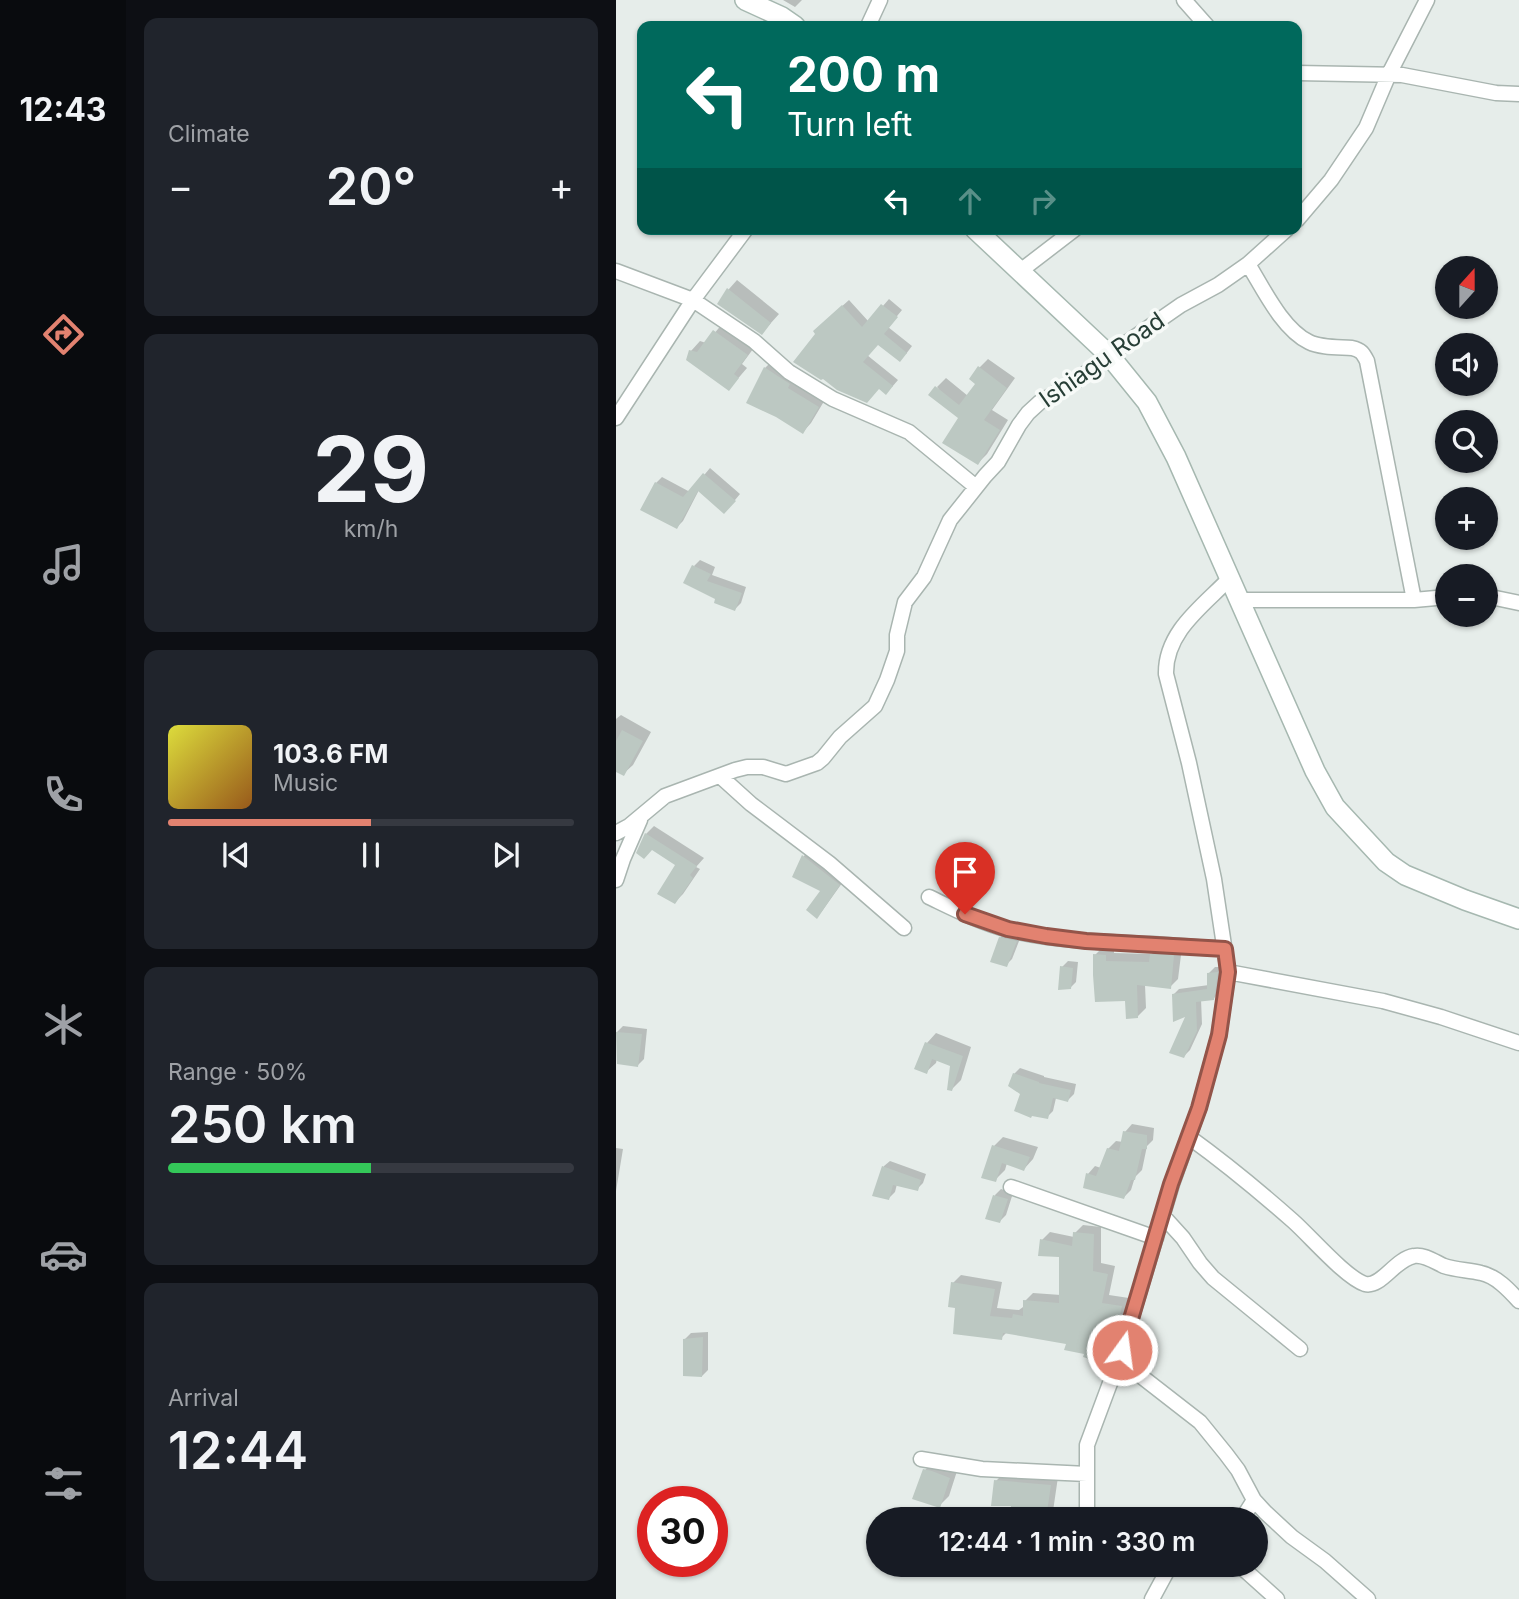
<!DOCTYPE html>
<html lang="en">
<head>
<meta charset="utf-8">
<style>
	:root { --surface:#171b24; --page:#20242c; --text:#f1f3f6; --muted:#9ea1a6; --line:#363941; --accent:#e28270 }
	body { margin:0; font-family:Inter,sans-serif; background:var(--page); color:var(--text); height:100vh; display:flex; flex-direction:column; font-size:26px; white-space:nowrap }
	* { box-sizing:border-box; margin:0 }
	p { font-size:23px; color:var(--muted) }
	.icon { flex:none; width:38px; height:38px; fill:none; stroke:currentColor; stroke-width:2; stroke-linecap:round; stroke-linejoin:round }
	.map { position:relative; flex:1; overflow:hidden }
	.sheet { display:flex; flex-direction:column; gap:18px; padding:18px; background:#0d0f14; width:490px }
	.sheet>* { flex:none }
	.guide { position:absolute; left:21px; top:21px; width:665px; height:214px; border-radius:14px; box-shadow:0 2px 5px #0004; background:#00695c; color:#fff; overflow:hidden }
	.needle { width:46px; rotate:21deg }
	.controls { position:absolute; left:819px; top:256px; display:grid; gap:14px }
	.controls a { display:grid; place-items:center; width:63px; height:63px; border-radius:50%; background:var(--surface); box-shadow:0 2px 5px #0004; font-size:35px }
	.speed { position:absolute; left:21px; top:1486px; display:flex; gap:14px; font-size:35px; font-weight:700; text-align:center }
	.speed>* { display:grid; place-content:center; width:91px; height:91px; border-radius:50%; background:var(--surface); box-shadow:0 2px 5px #0004; line-height:1 }
	.speed .limit { border:10px solid #d22; background:#fff; color:#111 }
	.pin { position:absolute; display:grid; place-items:center; width:60px; height:60px; color:#fff; margin:-72px -30px; border-radius:50% 50% 50% 0; rotate:-45deg; box-shadow:0 0 7px #0007 }
	.pin .icon { rotate:45deg }
	.me { position:absolute; width:77px; margin:-38px; rotate:14deg; stroke-linejoin:round; filter:drop-shadow(0 0 5px #0008) }
	.turn { display:flex; align-items:center; gap:24px; height:147px; padding:0 35px; font-size:32px }
	.turn .icon { width:91px; height:91px; stroke-width:2.5 }
	.turn b { display:block; font-size:49px; line-height:60px }
	.lanes { display:flex; align-items:center; height:66px; padding:0 35px; background:#0003; justify-content:center; gap:35px; direction:ltr }
	.lanes .off { opacity:.35 }
	.big { font-size:52px; font-weight:600; line-height:1.1 }
	.sheet .widget { flex:1; display:flex; flex-direction:column; justify-content:center; gap:10px; min-width:0; padding:0 24px; border-radius:14px; background:var(--page) }
	.sheet .dial { align-items:center; gap:0 }
	.dial b { font-size:91px; line-height:1 }
	.song { display:flex; align-items:center; gap:21px }
	.cover { width:84px; height:84px; border-radius:10px; background:linear-gradient(135deg,hsl(60 70% 55%),hsl(30 70% 35%)) }
	.played { height:7px; border-radius:4px; background:linear-gradient(90deg,var(--accent) 50%,var(--line) 50%) }
	.keys { display:flex; justify-content:space-around; direction:ltr }
	.heat { display:flex; justify-content:space-between; align-items:center; font-size:38px; direction:ltr }
	.charge { height:10px; border-radius:5px; background:linear-gradient(90deg,#34c759 50%,var(--line) 0) }
	.trip { position:absolute; left:250px; top:1507px; width:402px; height:70px; border-radius:35px; background:var(--surface); box-shadow:0 2px 5px #0004; font-weight:600; line-height:70px; text-align:center }
	main { display:flex; flex:1; min-height:0 }
	.dock { display:flex; flex-direction:column; width:126px; justify-content:space-around; align-items:center; background:#090b0e; color:var(--muted) }
	.dock .icon { width:49px; height:49px }
	.dock .active { color:var(--accent) }
	.dock b { font-size:32px; color:var(--text) }
	.map>svg:first-child { display:block }
</style>
</head>
<body>
<main>
<nav class="dock">
<b>12:43</b>
<svg class="icon active" aria-label="directions" viewBox="0 0 24 24"><path d="M12 3l9 9-9 9-9-9zM9 14v-3h6M13 9l2 2-2 2"/></svg>
<svg class="icon" aria-label="music" viewBox="0 0 24 24"><path d="M9 18V5l10-2v13"/><circle cx="6" cy="18" r="3"/><circle cx="16" cy="16" r="3"/></svg>
<svg class="icon" aria-label="phone" viewBox="0 0 24 24"><path d="M5 4h4l2 5-3 2q2 4 5 5l2-3 5 2v4C11 20 4 13 5 4z"/></svg>
<svg class="icon" aria-label="climate" viewBox="0 0 24 24"><path d="M12 3v18M4 7l16 10M4 17L20 7"/></svg>
<svg class="icon" aria-label="car" viewBox="0 0 24 24"><path d="M5 17H2v-5l4-1 3-4h7l3 4 3 1v5h-3M9 17h6M6 11h13"/><circle cx="7" cy="17" r="2"/><circle cx="17" cy="17" r="2"/></svg>
<svg class="icon" aria-label="filters" viewBox="0 0 24 24"><path d="M4 7h16M4 17h16"/><circle cx="9" cy="7" r="2"/><circle cx="15" cy="17" r="2"/></svg>
</nav>
<section class="sheet">
<div class="widget"><p>Climate</p>
<div class="heat"><a>−</a><b class="big">20°</b><a>+</a></div>
</div>
<div class="widget dial"><b>29</b><p>km/h</p></div>
<div class="widget">
<div class="song"><i class="cover"></i><div><b>103.6 FM</b><p>Music</p></div></div>
<div class="played"></div>
<div class="keys"><svg class="icon" aria-label="previous" viewBox="0 0 24 24"><path d="M18 5L8 12l10 7zM5 5v14"/></svg><svg class="icon" aria-label="pause" viewBox="0 0 24 24"><path d="M8 5v14M16 5v14"/></svg><svg class="icon" aria-label="next" viewBox="0 0 24 24"><path d="M6 5l10 7-10 7zM19 5v14"/></svg></div>
</div>
<div class="widget"><p>Range · 50%</p><b class="big">250 km</b><div class="charge"></div></div>
<div class="widget"><p>Arrival</p><b class="big">12:44</b></div>
</section>
<div class="map">
<svg width="903" height="1599" viewBox="0 0 903 1599">
	<rect width="100%" height="100%" fill="#e6edea"/>
	<path fill="#0003" d="M167,0H186L179,7Z
		M121,280L163,314L146,333L103,304L113,289Z
		M273,299L286,310L272,327L296,346L290,354L262,343L251,355L282,380L276,387L202,334L205,325L233,300L253,322Z
		M108,322L140,345L126,364L131,368L113,389L75,351L84,341L90,343Z
		M372,359L399,378L376,410L392,420L371,454L362,463L344,417L321,387L330,378L352,396L361,383L363,368Z
		M157,360L210,398L195,423L187,432L161,416L133,402L149,368Z
		M94,468L124,494L114,506L83,490L67,521L61,527L40,483L46,477L74,492Z
		M84,560L99,567L96,575L130,587L125,603L119,609L102,598L78,566Z
		M5,715L35,732L17,765L7,774L0,770V719Z
		M38,826L88,858L80,867L84,869L67,894L59,902L62,864L36,849L22,853L30,834Z
		M193,850L229,879L206,911L200,917L206,890L178,876L188,856Z
		M390,932L405,936L396,959L390,965L384,938Z
		M544,946L566,947L562,979L554,987L529,985L530,1008L521,1017L479,955L487,947H498V953L536,954Z
		M452,961L462,962L460,982L454,988L446,967Z
		M599,967H607L604,992L598,998L585,999L586,1024L574,1050L568,1056L572,1014L556,996L563,989L593,985V973Z
		M7,1026L31,1029L28,1059L22,1065L1,1032Z
		M320,1033L355,1047L345,1080L336,1089V1065L321,1059L320,1063L310,1072L311,1043Z
		M404,1068L428,1076V1077L460,1084L458,1094L452,1100L440,1098L437,1111L431,1117L398,1074Z
		M516,1124L538,1128L537,1140L531,1146L526,1170L519,1177L515,1190L508,1197L472,1174L479,1166L485,1168L492,1149L500,1141L507,1142L509,1132Z
		M387,1137L422,1147L417,1159L408,1169L391,1163L389,1170L379,1180L378,1146Z
		M0,1148L7,1149L0,1191Z
		M274,1161L310,1174L307,1183L301,1189L281,1184L279,1192L273,1198L258,1195L268,1166Z
		M385,1189L397,1193L390,1215L384,1221L379,1195Z
		M467,1225L485,1227V1263L499,1266L493,1295L513,1298L508,1321L500,1329H491L485,1350L477,1358L471,1352L452,1343L391,1332L385,1338L341,1307L337,1283L345,1275L386,1282L381,1308L403,1310L407,1307H409V1301L417,1293L445,1295V1256L426,1240L434,1232L458,1237L459,1233Z
		M92,1332V1370L86,1376L69,1339L75,1333Z
		M319,1461L342,1468L333,1496L323,1506L309,1470Z
		M388,1473L442,1477L436,1518L442,1519H395L397,1505L380,1481Z
		M300,1512L309,1519H291Z"/>
	<path fill="#bcc8c2" d="M111,288L155,323L146,335L101,304Z
		M265,304L282,317L268,334L291,353L284,362L262,345L247,362L277,386L270,395L263,389L251,403L221,390L207,379L205,380L177,362L199,334L197,331L226,305L246,327Z
		M97,330L132,355L118,374L123,378L113,391L70,360L73,350L81,352Z
		M362,366L391,388L368,420L384,430L362,465L326,443L342,418L312,395L319,386L343,405L359,384L353,379Z
		M148,367L174,384L172,388L203,407L187,434L160,417L130,403Z
		M87,473L120,501L108,514L82,491L61,529L24,510L39,482L67,497Z
		M76,565L95,574L91,581L126,593L119,611L98,603L99,599L67,583Z
		M6,730L27,741L8,776L0,772V741Z
		M29,833L81,866L74,875L77,878L59,904L41,894L59,865L36,850L28,859L20,853Z
		M186,855L224,885L201,919L190,910L204,891L176,877Z
		M383,937L401,941L391,967L374,962Z
		M477,954L490,955V961L533,962L534,954L558,955L555,989L521,985L522,1018L510,1019L509,1001L479,1002L477,975Z
		M444,966L457,968L455,989L442,990Z
		M602,972L598,1000L580,1002L581,1031L568,1058L553,1053L569,1017L557,1022L556,994L591,989V973Z
		M0,1032L26,1034L22,1067L1,1064Z
		M309,1042L347,1056L336,1091L331,1090L334,1066L316,1059L311,1074L298,1069Z
		M397,1073L423,1082V1083L455,1090L452,1102L437,1098L432,1119L416,1116L415,1118L398,1111L404,1094L392,1086Z
		M507,1131L531,1135V1149H526L519,1180H515L508,1199L467,1188L470,1173L480,1176L491,1148L503,1151Z
		M376,1145L414,1157L408,1171L386,1163L380,1182L365,1178Z
		M266,1166L305,1180L302,1191L277,1185L273,1200L256,1196Z
		M377,1195L392,1199L384,1223L369,1219Z
		M457,1232L478,1234L477,1271L492,1274L486,1303L506,1306L501,1331H486L477,1360L467,1357L468,1354L448,1350L450,1344L387,1333L386,1340L337,1334L339,1308L332,1307L335,1282L379,1289L374,1316L396,1318L397,1314L407,1316V1300L443,1303V1257L422,1256L424,1239L456,1246Z
		M87,1337L86,1377L67,1376V1339Z
		M307,1469L316,1471L334,1478L324,1508L296,1499Z
		M378,1480L435,1485L430,1519L393,1517L395,1506H375Z"/>
	<g fill="none" stroke-linecap="round" stroke-linejoin="round">
		<defs>
			<path id="minor" d="M568,0L591,26
				M252,26L264,0
				M681,73L786,75L880,93L903,94
				M681,220L715,180L750,128L773,74L811,0
				M632,264C647,288 666,329 693,342C705,348 723,347 736,348C745,350 747,353 751,361L798,600
				M0,271L77,300L138,341L173,372L217,399L293,432L360,487
				M403,272L459,229
				M0,418L77,300L130,229
				M613,579C587,606 549,632 550,674L573,763L598,879L612,972L603,1035L583,1108L556,1184L503,1359L584,1422L610,1454L622,1470L638,1500L649,1512L676,1537L709,1561L752,1599
				M870,596L903,603
				M623,600H798L831,597
				M104,776L135,804L213,863L288,928
				M0,833L13,826L49,796L119,770L131,767H147L170,774L201,763L207,758L224,737L259,706L271,680L281,651V635L289,602L308,577L334,520L369,476L382,462L403,425L412,413L424,402L460,381L493,355L565,305L602,285L632,264L671,229
				M0,880L7,859L24,820
				M313,897C338,909 365,923 393,930C439,941 486,942 533,944C559,945 584,948 609,949
				M612,972L767,1001L825,1017L903,1043
				M573,1137C609,1163 643,1191 677,1221C694,1236 730,1278 749,1284C765,1288 779,1259 798,1256C808,1254 819,1262 828,1266C840,1270 853,1270 865,1273C880,1276 893,1290 903,1301
				M395,1187L540,1238
				M547,1216L567,1238L584,1263L597,1278L684,1349
				M305,1459L366,1469L471,1474
				M471,1511V1445L503,1359
				M626,1519L638,1500
				M622,1564L661,1599
				M536,1599L555,1564"/>
			<path id="secondary" d="M129,0L166,17L179,26
				M359,229L493,355L531,402L560,457L699,771L719,807L770,862L789,875L849,900L903,919"/>
		</defs>
		<use href="#minor" stroke="#a9b5b0" stroke-width="17"/>
		<use href="#secondary" stroke="#a6b8b0" stroke-width="22"/>
		<use href="#minor" stroke="#fff" stroke-width="14"/>
		<use href="#secondary" stroke="#fff" stroke-width="19"/>
	</g>
	<g fill="none" stroke-linecap="round" stroke-linejoin="round">
		<defs>
			<path id="route" d="M349,914L392,929L430,936L470,941L609,949L612,972L603,1035L583,1108L555,1184L512,1329L506,1350"/>
		</defs>
		<use href="#route" stroke="#935449" stroke-width="18"/>
		<use href="#route" stroke="#e28270" stroke-width="12"/>
	</g>
	<g text-anchor="middle" stroke-width="7" stroke-linejoin="round" paint-order="stroke">
		<g font-size="24" fill="#273e36" stroke="#f7faf8">
			<text transform="translate(486 360) rotate(-35)" y="8">Ishiagu Road</text>
		</g>
	</g>
</svg>
<div class="controls">
<a><svg class="needle" viewBox="-14 -14 28 28"><path d="M0-13l5 13h-10z" fill="#e53935"/><path d="M0 13l5-13h-10z" fill="#9ea1a6"/></svg></a>
<a><svg class="icon" aria-label="sound" viewBox="0 0 24 24"><path d="M4 9h4l5-4v14l-5-4H4zM17 9q2 3 0 6"/></svg></a>
<a><svg class="icon" aria-label="search" viewBox="0 0 24 24"><circle cx="10" cy="10" r="6"/><path d="M15 15l6 6"/></svg></a>
<a>+</a>
<a>−</a>
</div>
<div class="speed"><div class="limit">30</div></div>
<div class="pin" style="left:349px;top:914px;background:#d93025"><svg class="icon" aria-label="arrive" viewBox="0 0 24 24"><path d="M6 21V4h12l-3 4 3 4H6"/></svg></div>
<svg class="me" style="left:506px;top:1350px" viewBox="-20 -20 40 40"><circle r="17" fill="#e28270" stroke="#fff" stroke-width="3"/><path d="M0-11L8 9 0 5-8 9z" fill="#fff"/></svg>
<div class="trip">12:44 · 1 min · 330 m</div>
<div class="guide">
<div class="turn"><svg class="icon" aria-label="left" viewBox="0 0 24 24"><path d="M17 20v-9H6M10 6l-5 5 5 5"/></svg><div><b>200 m</b>Turn left</div></div>
<div class="lanes"><svg class="icon" aria-label="left" viewBox="0 0 24 24"><path d="M17 20v-9H6M10 6l-5 5 5 5"/></svg><svg class="icon off" aria-label="ahead" viewBox="0 0 24 24"><path d="M12 20V5M6 11l6-6 6 6"/></svg><svg class="icon off" aria-label="right" viewBox="0 0 24 24"><path d="M7 20v-9h11M14 6l5 5-5 5"/></svg></div>
</div>
</div>
</main>
</body>
</html>
